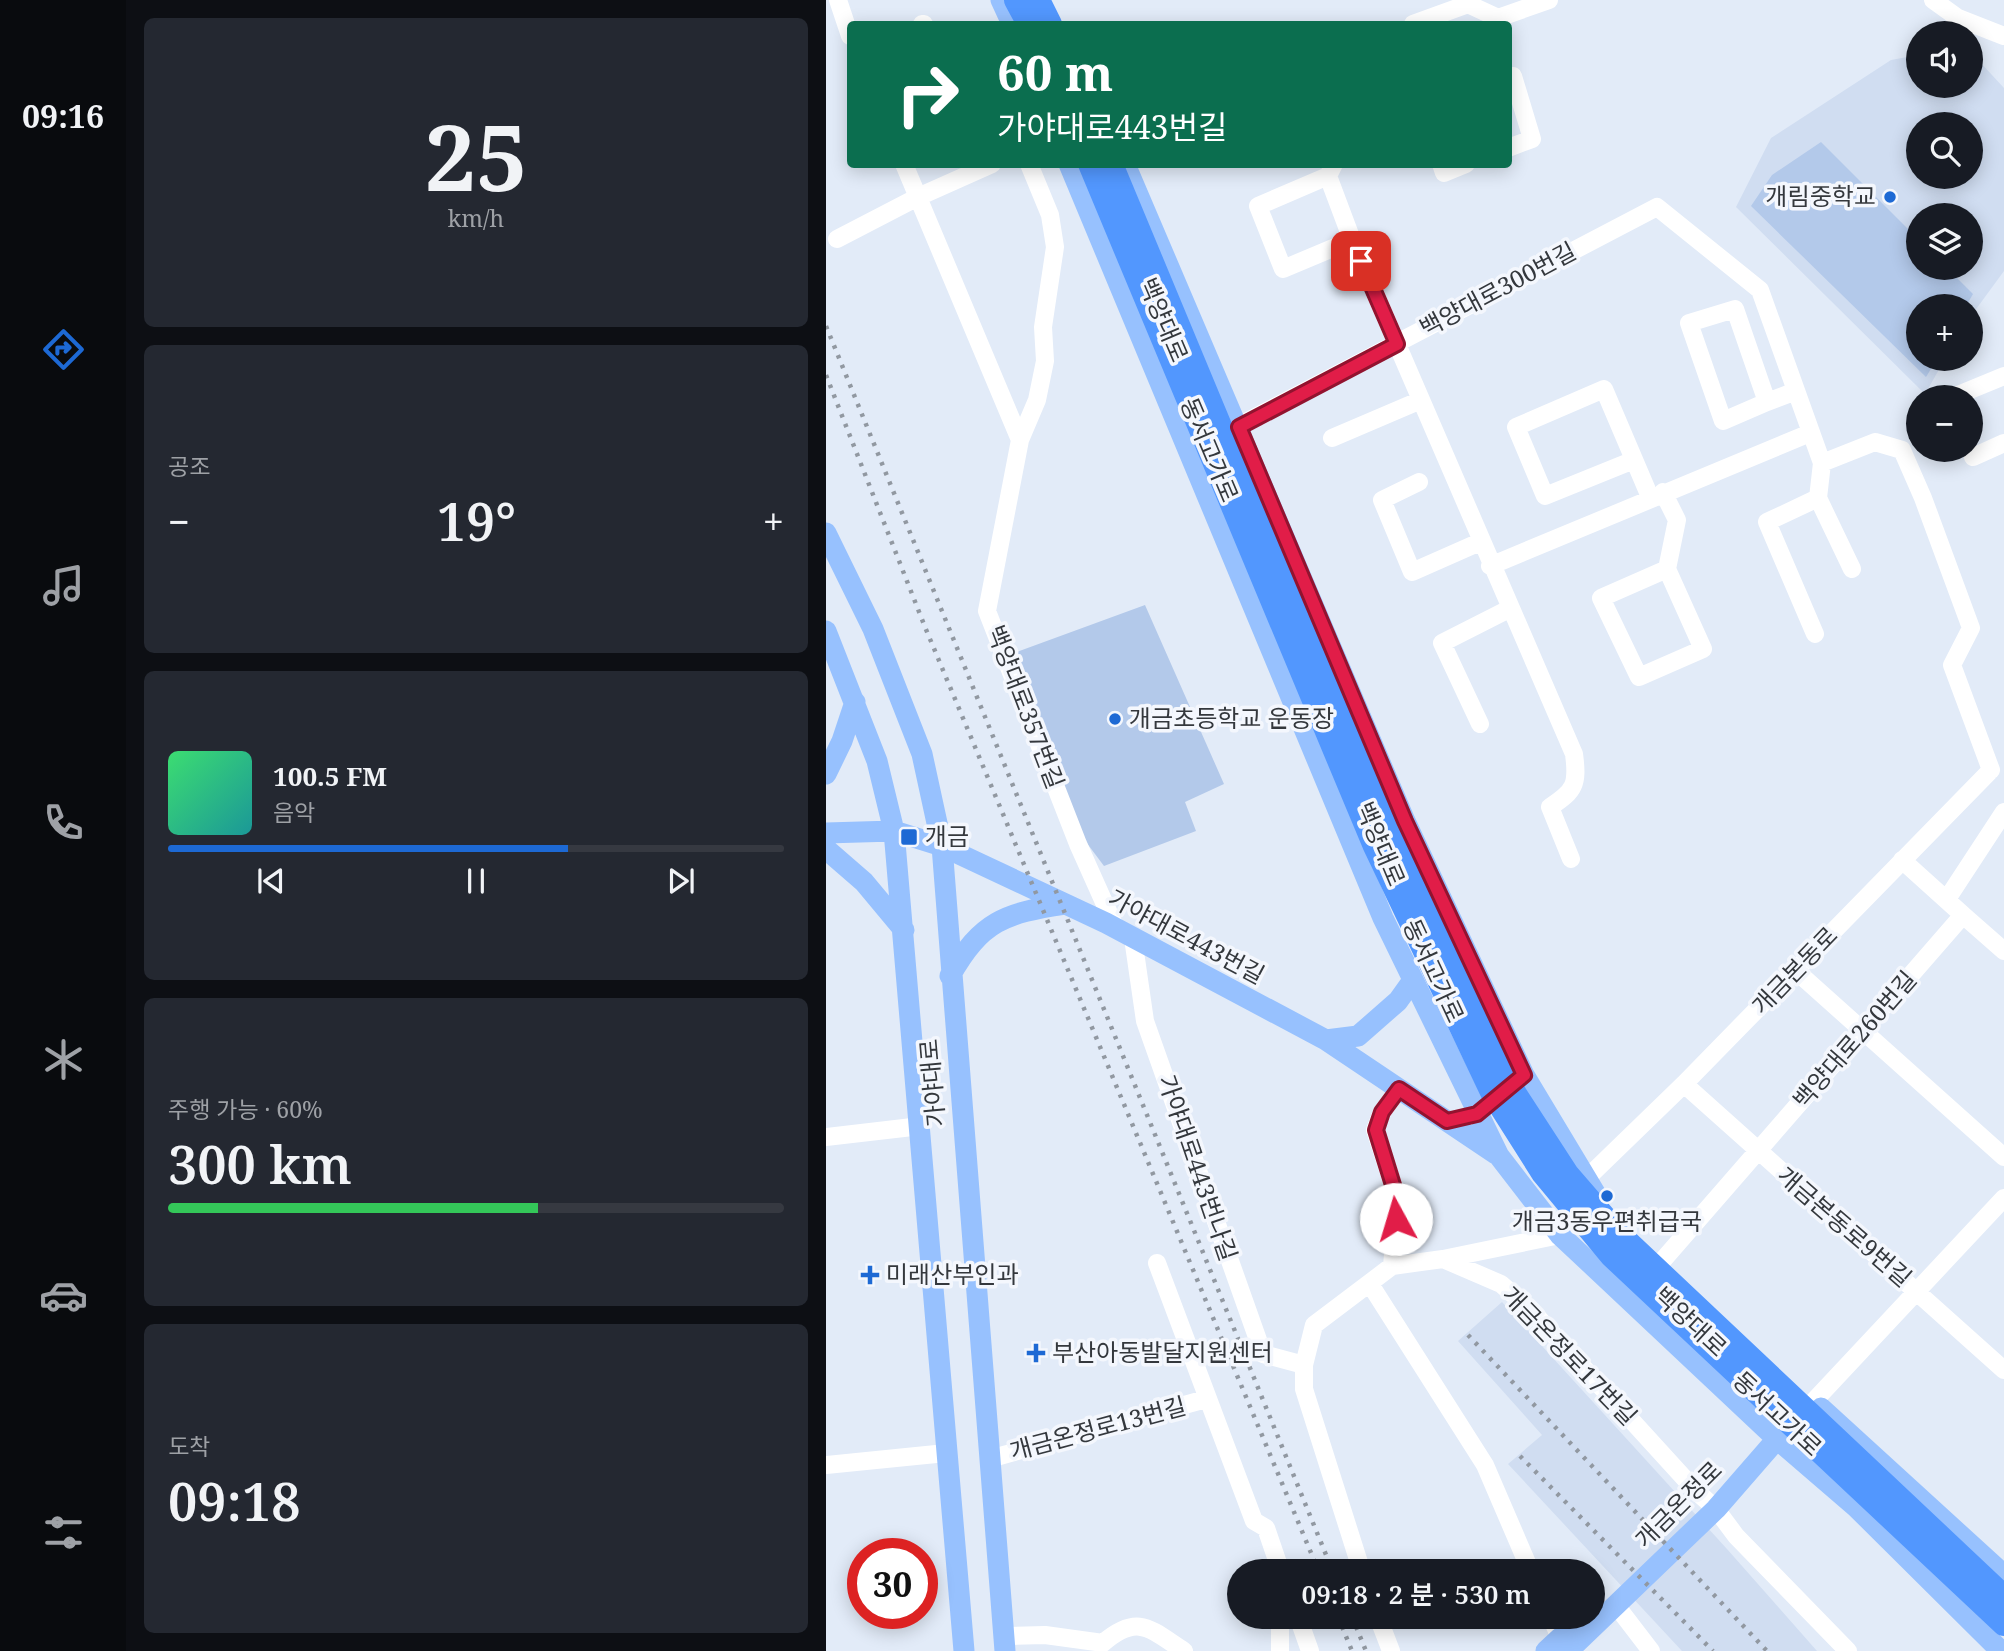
<!DOCTYPE html>
<html lang="ko">
<head>
<meta charset="utf-8">
<style>
	:root { --surface:#171b24; --page:#242831; --text:#f1f3f6; --muted:#9ea1a6; --line:#363941; --accent:#1d69d4 }
	body { margin:0; font-family:"Noto Serif","Noto Sans KR",serif; background:var(--page); color:var(--text); height:100vh; display:flex; flex-direction:column; font-size:26px; white-space:nowrap }
	* { box-sizing:border-box; margin:0 }
	p { font-size:23px; color:var(--muted) }
	.icon { flex:none; width:38px; height:38px; fill:none; stroke:currentColor; stroke-width:2; stroke-linecap:round; stroke-linejoin:round }
	.map { position:relative; flex:1; overflow:hidden }
	.panel { display:flex; flex-direction:column; gap:18px; padding:18px; background:#0d0f14; width:700px }
	.panel>* { flex:none }
	.guide { position:absolute; left:21px; top:21px; width:665px; height:147px; border-radius:7px; box-shadow:0 4px 18px #0003; background:#0b6e4f; color:#fff; overflow:hidden }
	.fabs { position:absolute; left:1080px; top:21px; display:grid; gap:14px }
	.fabs a { display:grid; place-items:center; width:77px; height:77px; border-radius:50%; background:var(--surface); box-shadow:0 4px 18px #0003; font-size:35px }
	.speed { position:absolute; left:21px; top:1538px; display:flex; gap:14px; font-size:35px; font-weight:700; text-align:center }
	.speed>* { display:grid; place-content:center; width:91px; height:91px; border-radius:50%; background:var(--surface); box-shadow:0 4px 18px #0003; line-height:1 }
	.speed .limit { border:10px solid #d22; background:#fff; color:#111 }
	.pin { position:absolute; display:grid; place-items:center; width:60px; height:60px; color:#fff; margin:-30px; border-radius:14px; box-shadow:0 4px 10px #0006 }
	.me { position:absolute; width:77px; margin:-38px; rotate:354deg; stroke-linejoin:round; filter:drop-shadow(0 0 5px #0008) }
	.turn { display:flex; align-items:center; gap:24px; height:147px; padding:0 35px; font-size:32px }
	.turn .icon { width:91px; height:91px; stroke-width:2.5 }
	.turn b { display:block; font-size:49px; line-height:60px }
	.big { font-size:52px; font-weight:600; line-height:1.1 }
	.panel .card { flex:1; display:flex; flex-direction:column; justify-content:center; gap:10px; min-width:0; padding:0 24px; border-radius:10px; background:var(--page) }
	.panel .dial { align-items:center; gap:0 }
	.dial b { font-size:91px; line-height:1 }
	.song { display:flex; align-items:center; gap:21px }
	.cover { width:84px; height:84px; border-radius:10px; background:linear-gradient(135deg,hsl(140 70% 55%),hsl(180 70% 35%)) }
	.played { height:7px; border-radius:4px; background:linear-gradient(90deg,var(--accent) 65%,var(--line) 65%) }
	.keys { display:flex; justify-content:space-around; direction:ltr }
	.heat { display:flex; justify-content:space-between; align-items:center; font-size:38px; direction:ltr }
	.charge { height:10px; border-radius:5px; background:linear-gradient(90deg,#34c759 60%,var(--line) 0) }
	.trip { position:absolute; left:401px; top:1559px; width:378px; height:70px; border-radius:35px; background:var(--surface); box-shadow:0 4px 18px #0003; font-weight:600; line-height:70px; text-align:center }
	main { display:flex; flex:1; min-height:0 }
	.dock { display:flex; flex-direction:column; width:126px; justify-content:space-around; align-items:center; background:#090b0e; color:var(--muted) }
	.dock .icon { width:49px; height:49px }
	.dock .active { color:var(--accent) }
	.dock b { font-size:32px; color:var(--text) }
	.map>svg:first-child { display:block }
</style>
</head>
<body>
<main>
<nav class="dock">
<b>09:16</b>
<svg class="icon active" aria-label="directions" viewBox="0 0 24 24"><path d="M12 3l9 9-9 9-9-9zM9 14v-3h6M13 9l2 2-2 2"/></svg>
<svg class="icon" aria-label="music" viewBox="0 0 24 24"><path d="M9 18V5l10-2v13"/><circle cx="6" cy="18" r="3"/><circle cx="16" cy="16" r="3"/></svg>
<svg class="icon" aria-label="phone" viewBox="0 0 24 24"><path d="M5 4h4l2 5-3 2q2 4 5 5l2-3 5 2v4C11 20 4 13 5 4z"/></svg>
<svg class="icon" aria-label="climate" viewBox="0 0 24 24"><path d="M12 3v18M4 7l16 10M4 17L20 7"/></svg>
<svg class="icon" aria-label="car" viewBox="0 0 24 24"><path d="M5 17H2v-5l4-1 3-4h7l3 4 3 1v5h-3M9 17h6M6 11h13"/><circle cx="7" cy="17" r="2"/><circle cx="17" cy="17" r="2"/></svg>
<svg class="icon" aria-label="filters" viewBox="0 0 24 24"><path d="M4 7h16M4 17h16"/><circle cx="9" cy="7" r="2"/><circle cx="15" cy="17" r="2"/></svg>
</nav>
<section class="panel">
<div class="card dial"><b>25</b><p>km/h</p></div>
<div class="card"><p>공조</p>
<div class="heat"><a>−</a><b class="big">19°</b><a>+</a></div>
</div>
<div class="card">
<div class="song"><i class="cover"></i><div><b>100.5 FM</b><p>음악</p></div></div>
<div class="played"></div>
<div class="keys"><svg class="icon" aria-label="previous" viewBox="0 0 24 24"><path d="M18 5L8 12l10 7zM5 5v14"/></svg><svg class="icon" aria-label="pause" viewBox="0 0 24 24"><path d="M8 5v14M16 5v14"/></svg><svg class="icon" aria-label="next" viewBox="0 0 24 24"><path d="M6 5l10 7-10 7zM19 5v14"/></svg></div>
</div>
<div class="card"><p>주행 가능 · 60%</p><b class="big">300 km</b><div class="charge"></div></div>
<div class="card"><p>도착</p><b class="big">09:18</b></div>
</section>
<div class="map">
<svg width="1178" height="1651" viewBox="0 0 1178 1651">
	<rect width="100%" height="100%" fill="#e2ebf8"/>
	<path fill="#d0ddf1" fill-rule="evenodd" d="M1092,55V86H1144L1145,59L1153,61L1178,88V271L1145,316L1144,306H1092V359H1119L1099,394L910,207L945,138L1065,60ZM1092,124H1144V177H1092ZM1092,215H1144V268H1092Z
		M676,1302L901,1549L991,1651H856L682,1464L716,1435L632,1341Z"/>
	<path fill="#b3c9ea" d="M995,142L1092,239V268H1121L1147,294L1140,306H1092V359H1111L1100,377L925,206L946,175Z
		M319,605L398,784L359,802L370,831L278,866L254,834L185,654Z"/>
	<g fill="none" stroke-linecap="round" stroke-linejoin="round">
		<path stroke="#fff" stroke-width="18" d="M12,0L24,36
			M1107,0L1132,18L1178,36
			M672,18L723,0
			M96,24H98
			M587,24L642,4L672,18L674,24
			M682,148L706,139L687,76
			M78,164L194,440L161,611L252,844L290,929
			M508,164L502,176L526,240L748,754C752,784 749,791 724,807L745,859
			M615,164L618,173L640,164
			M502,176L432,206L457,269L526,240
			M11,239L92,197L166,164
			M1127,397L1178,376
			M941,402L897,421L863,323L909,309L941,402L970,391
			M401,432L831,207L934,290L996,463L992,498L1026,569
			M506,438L595,400
			M194,440L211,400L219,361L217,327L229,247L224,215L203,164
			M1147,457L1178,443
			M808,460L719,496L690,427L778,389L824,497
			M996,463L1049,442L1076,450L1097,498L1145,628L1126,665L1165,770
			M593,482L556,500L586,572L654,542
			M837,492L851,520L841,569L877,649L813,677L775,598L841,569
			M664,566L984,433
			M989,634L941,522L992,498
			M654,724L616,643L683,609
			M1121,899L1178,812
			M1137,915L1178,951
			M307,938L319,1021L437,1354L478,1365
			M969,970L1178,1157
			M858,1084L1178,1370
			M0,1137L95,1126
			M759,1180L858,1084L1165,770
			M617,1259L734,1235
			M837,1260L1137,915L1076,860
			M331,1263L428,1521L440,1528L455,1572
			M566,1266L617,1259L675,1284L705,1310L869,1490L890,1509L910,1536L1022,1651
			M544,1284L659,1465L705,1572
			M988,1401L1178,1198
			M163,1459L380,1399
			M0,1465L120,1453
			M536,1572L478,1389V1365L488,1325L566,1266L570,1219L567,1185L549,1130L556,1112L573,1089
			M789,1604L825,1651
			M472,1617L484,1651
			M552,1617L565,1651
			M725,1617L734,1638
			M178,1636L219,1635L277,1643C312,1613 324,1629 358,1651
			M454,1651V1622"/>
		<path stroke="#97c1fe" stroke-width="21" d="M175,0L186,24
			M243,164L557,918L673,1156L734,1235L951,1439L1030,1507L1175,1651
			M299,164L579,821L698,1075L769,1193
			M0,533L47,629L96,754L116,846L179,1651
			M0,631L51,761L68,831L138,1651
			M0,774L16,741L29,702
			M0,833L68,831L116,846L280,923L500,1040L670,1154
			M0,849L38,882L78,930
			M124,976C155,921 179,913 239,904
			M500,1040L532,1036L572,1001L587,980
			M995,1408L1178,1575
			M720,1651L734,1638L757,1623
			M742,1651L890,1509L951,1439"/>
		<path stroke="#5297fe" stroke-width="24" d="M190,0L203,24
			M212,0L224,24
			M264,164L548,844L667,1094L717,1173L786,1256L1178,1624
			M285,164L564,835L630,974L689,1094L741,1174L793,1234L1178,1597"/>
		<path stroke="#9198a1" stroke-width="4.5" stroke-dasharray="3.5 7" stroke-linecap="butt" d="M0,326L507,1572
			M0,375L99,627L493,1572
			M642,1335L941,1651
			M694,1456L887,1651
			M512,1617L526,1651
			M526,1617L540,1651"/>
	</g>
	<g fill="none" stroke-linecap="round" stroke-linejoin="round">
		<defs>
			<path id="route" d="M535,261L571,344L413,427L579,821L698,1075L651,1114L621,1121L573,1089L556,1112L550,1130L567,1185L570,1219"/>
		</defs>
		<use href="#route" stroke="#92132f" stroke-width="18"/>
		<use href="#route" stroke="#e11d48" stroke-width="12"/>
	</g>
	<g fill="#1d69d4" stroke="#f4f7fd" stroke-width="2.5">
		<circle cx="1064" cy="197" r="7"/>
		<circle cx="289" cy="719" r="7"/>
		<rect x="74" y="828" width="18" height="18" rx="3.5"/>
		<circle cx="781" cy="1196" r="7"/>
		<path d="M40.5 1264.5h7v7h7v7h-7v7h-7v-7h-7v-7h7z"/>
		<path d="M206.5 1342.5h7v7h7v7h-7v7h-7v-7h-7v-7h7z"/>
	</g>
	<g text-anchor="middle" stroke-width="7" stroke-linejoin="round" paint-order="stroke">
		<g font-size="24" fill="#34383d" stroke="#f4f7fd" text-anchor="start">
			<text x="1050" y="205" text-anchor="end">개림중학교</text>
			<text x="303" y="727">개금초등학교 운동장</text>
			<text x="99" y="845">개금</text>
			<text x="781" y="1230" text-anchor="middle">개금3동우편취급국</text>
			<text x="60" y="1283">미래산부인과</text>
			<text x="226" y="1361">부산아동발달지원센터</text>
		</g>
		<g font-size="24" fill="#34383d" stroke="#f4f7fd">
			<text transform="translate(672 290) rotate(-28)" y="8">백양대로300번길</text>
			<text transform="translate(337 320) rotate(67)" y="8">백양대로</text>
			<text transform="translate(383 450) rotate(67)" y="8">동서고가로</text>
			<text transform="translate(199 707) rotate(69)" y="8">백양대로357번길</text>
			<text transform="translate(554 844) rotate(67)" y="8">백양대로</text>
			<text transform="translate(360 937) rotate(28)" y="8">가야대로443번길</text>
			<text transform="translate(607 971) rotate(65)" y="8">동서고가로</text>
			<text transform="translate(969 971) rotate(-46)" y="8">개금본동로</text>
			<text transform="translate(1029 1040) rotate(-49)" y="8">백양대로260번길</text>
			<text transform="translate(107 1083) rotate(-95)" y="8">가야대로</text>
			<text transform="translate(371 1168) rotate(71)" y="8">가야대로443번나길</text>
			<text transform="translate(1018 1227) rotate(41)" y="8">개금본동로9번길</text>
			<text transform="translate(864 1322) rotate(43)" y="8">백양대로</text>
			<text transform="translate(743 1356) rotate(46)" y="8">개금온정로17번길</text>
			<text transform="translate(951 1414) rotate(43)" y="8">동서고가로</text>
			<text transform="translate(272 1429) rotate(-15)" y="8">개금온정로13번길</text>
			<text transform="translate(853 1505) rotate(-45)" y="8">개금온정로</text>
		</g>
	</g>
</svg>
<div class="fabs">
<a><svg class="icon" aria-label="sound" viewBox="0 0 24 24"><path d="M4 9h4l5-4v14l-5-4H4zM17 9q2 3 0 6"/></svg></a>
<a><svg class="icon" aria-label="search" viewBox="0 0 24 24"><circle cx="10" cy="10" r="6"/><path d="M15 15l6 6"/></svg></a>
<a><svg class="icon" aria-label="layers" viewBox="0 0 24 24"><path d="M12 4l9 5-9 5-9-5zM3 14l9 5 9-5"/></svg></a>
<a>+</a>
<a>−</a>
</div>
<div class="speed"><div class="limit">30</div></div>
<div class="pin" style="left:535px;top:261px;background:#d93025"><svg class="icon" aria-label="arrive" viewBox="0 0 24 24"><path d="M6 21V4h12l-3 4 3 4H6"/></svg></div>
<svg class="me" style="left:570px;top:1219px" viewBox="-20 -20 40 40"><circle r="19" fill="#fff"/><path d="M0-13L10 11 0 6-10 11z" fill="#e11d48"/></svg>
<div class="trip">09:18 · 2 분 · 530 m</div>
<div class="guide">
<div class="turn"><svg class="icon" aria-label="right" viewBox="0 0 24 24"><path d="M7 20v-9h11M14 6l5 5-5 5"/></svg><div><b>60 m</b>가야대로443번길</div></div>
</div>
</div>
</main>
</body>
</html>
